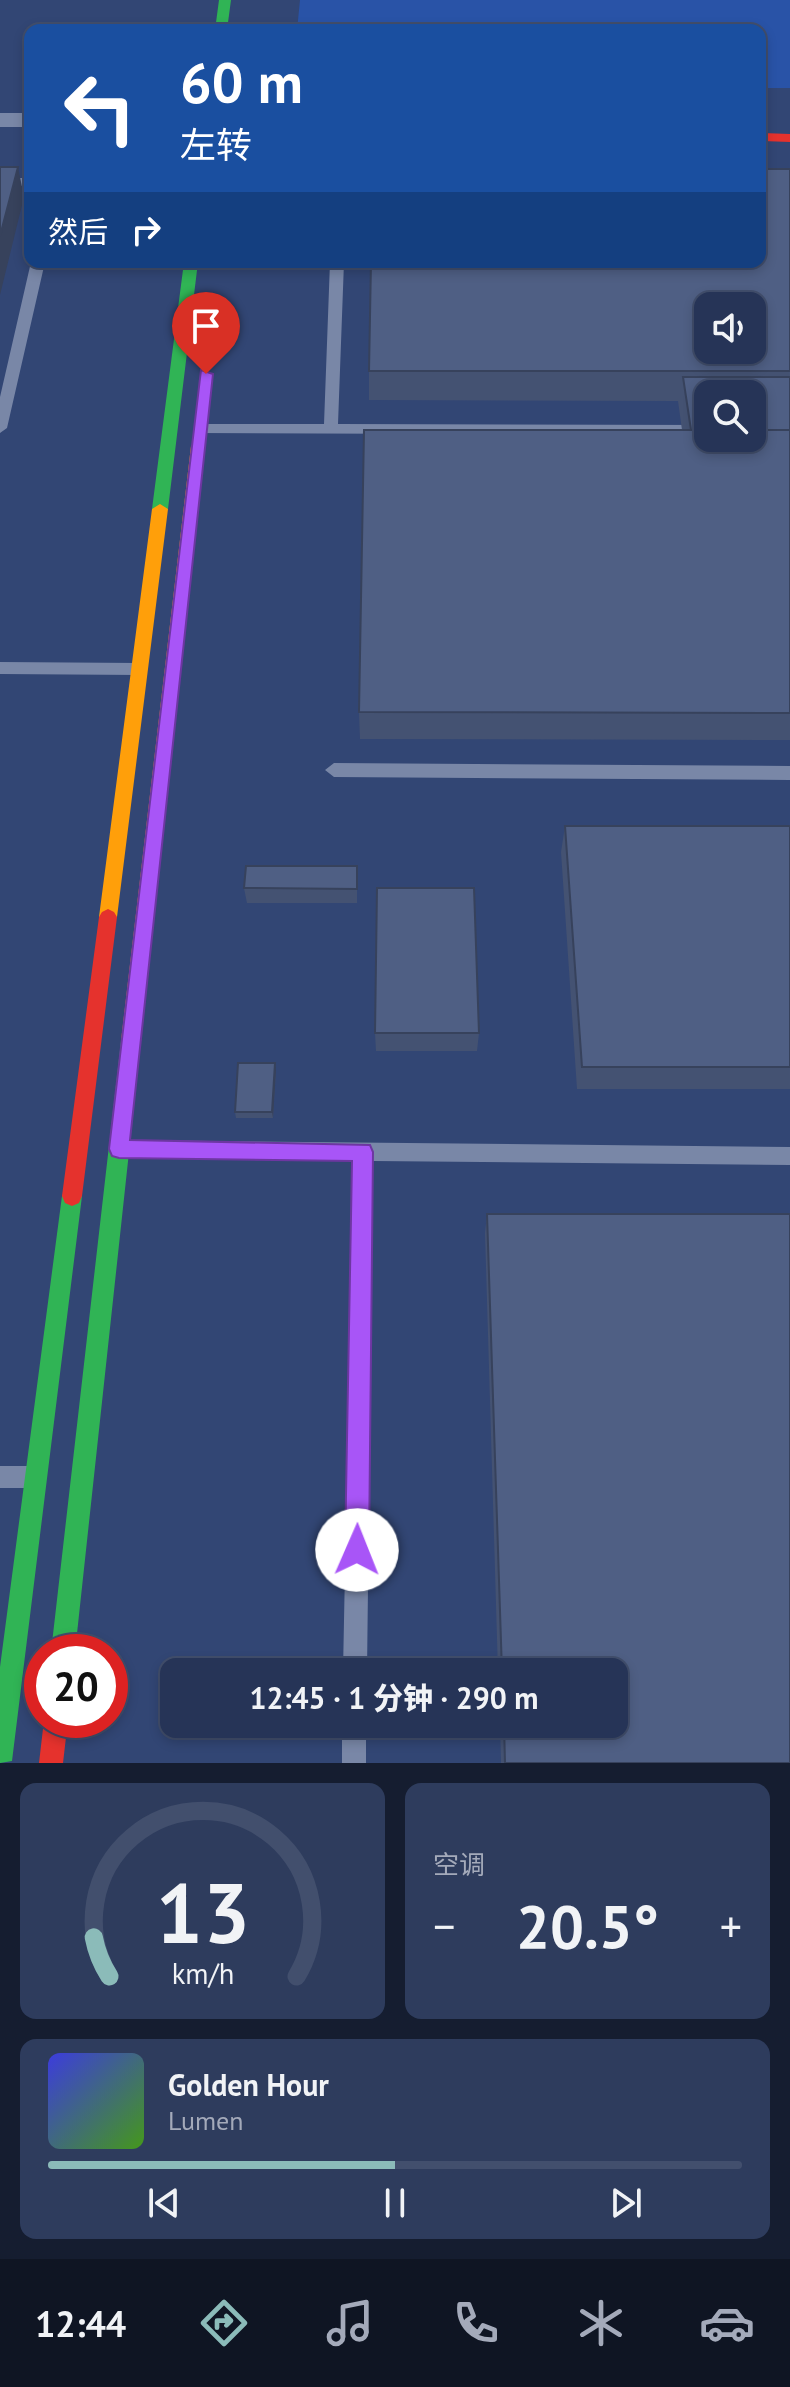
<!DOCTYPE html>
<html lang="zh">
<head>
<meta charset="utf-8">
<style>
	:root { --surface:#263457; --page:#2e3c5d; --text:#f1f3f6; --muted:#a4aaba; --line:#424f6d; --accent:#8bbbb9 }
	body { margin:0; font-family:"PT Sans","Noto Sans SC",sans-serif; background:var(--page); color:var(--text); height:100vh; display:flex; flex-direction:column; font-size:30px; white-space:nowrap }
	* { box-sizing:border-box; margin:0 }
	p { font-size:26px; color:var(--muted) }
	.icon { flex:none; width:44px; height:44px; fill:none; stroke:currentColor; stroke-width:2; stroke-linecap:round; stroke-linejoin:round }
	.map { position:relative; height:1763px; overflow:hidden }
	.sheet { display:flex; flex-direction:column; gap:20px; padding:20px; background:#151d30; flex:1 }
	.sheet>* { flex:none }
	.banner { position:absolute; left:24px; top:24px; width:742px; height:244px; border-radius:16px; box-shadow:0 4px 12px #0003,0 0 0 2px var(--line); background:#1a4fa0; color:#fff; overflow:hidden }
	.controls { position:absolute; left:694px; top:292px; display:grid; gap:16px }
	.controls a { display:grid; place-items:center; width:72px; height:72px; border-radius:16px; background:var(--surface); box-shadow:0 4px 12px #0003,0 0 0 2px var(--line); font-size:40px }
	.speed { position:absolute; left:24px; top:1634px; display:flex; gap:16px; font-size:40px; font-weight:700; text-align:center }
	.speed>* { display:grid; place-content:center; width:104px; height:104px; border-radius:50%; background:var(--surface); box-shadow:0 4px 12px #0003,0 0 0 2px var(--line); line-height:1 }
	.speed .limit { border:12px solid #d22; background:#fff; color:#111 }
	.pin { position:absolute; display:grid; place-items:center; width:68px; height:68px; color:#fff; margin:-82px -34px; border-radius:50% 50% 50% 0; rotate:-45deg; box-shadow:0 0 8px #0007 }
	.pin .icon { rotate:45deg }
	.me { position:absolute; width:88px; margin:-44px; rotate:1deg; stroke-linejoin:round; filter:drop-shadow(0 0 6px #0008) }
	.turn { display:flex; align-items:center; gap:28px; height:168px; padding:0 24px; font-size:36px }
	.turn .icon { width:104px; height:104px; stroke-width:2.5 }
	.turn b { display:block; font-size:56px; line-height:68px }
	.then { display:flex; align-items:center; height:76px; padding:0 24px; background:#0003; gap:16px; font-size:30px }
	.big { font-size:60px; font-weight:800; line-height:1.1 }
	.sheet .tile { flex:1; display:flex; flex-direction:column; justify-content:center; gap:12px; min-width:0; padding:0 28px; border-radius:16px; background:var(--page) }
	.sheet .dial { align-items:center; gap:0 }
	.dial svg { height:208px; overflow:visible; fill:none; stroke:var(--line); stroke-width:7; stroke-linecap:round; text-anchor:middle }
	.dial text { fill:var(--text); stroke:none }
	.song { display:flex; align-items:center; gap:24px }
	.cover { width:96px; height:96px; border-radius:12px; background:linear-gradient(135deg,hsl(240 70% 55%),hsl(100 70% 35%)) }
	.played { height:8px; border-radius:4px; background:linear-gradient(90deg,var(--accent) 50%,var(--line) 50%) }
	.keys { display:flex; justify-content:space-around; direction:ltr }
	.heat { display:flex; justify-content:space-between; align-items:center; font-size:44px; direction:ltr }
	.sheet .tiles { flex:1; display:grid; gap:20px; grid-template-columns:1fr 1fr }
	.tile:last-child { grid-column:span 2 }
	.trip { position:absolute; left:160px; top:1658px; width:468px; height:80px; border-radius:16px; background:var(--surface); box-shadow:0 4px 12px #0003,0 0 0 2px var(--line); font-weight:800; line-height:80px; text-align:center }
	.tab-bar { display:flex; height:128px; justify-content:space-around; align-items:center; background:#0f1523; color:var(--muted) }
	.tab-bar .icon { width:56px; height:56px }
	.tab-bar .on { color:var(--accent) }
	.tab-bar b { font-size:36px; color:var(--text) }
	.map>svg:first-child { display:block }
</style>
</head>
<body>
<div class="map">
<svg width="790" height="1763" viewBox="0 0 790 1763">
	<rect width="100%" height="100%" fill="#324674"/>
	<path fill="#2953a7" d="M300,0H790V88H760V30H297Z"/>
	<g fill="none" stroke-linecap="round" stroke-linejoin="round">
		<path fill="#7987a7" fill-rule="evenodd" d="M0,178H30V186H0Z
			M31,262H45L7,428L0,433V397Z
			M330,262H344L338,424L708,425V435L195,433V425L200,424H324Z
			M0,662L139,663L147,669L139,675L0,674Z
			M334,763L790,766V780L334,777L325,770Z
			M122,1140L790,1147V1165L373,1161L367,1672H343L353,1161L122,1158L115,1156L112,1149L115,1142Z
			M0,1466H33L41,1469L44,1477L41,1485L33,1488H0Z
			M342,1724H366V1763H342Z"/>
		<path fill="#7987a7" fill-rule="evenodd" d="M0,113H30V127H0Z"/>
		<path fill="#30b455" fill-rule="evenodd" d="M219,0H231L227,30H215Z
			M184,262H198L168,509L160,514L152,509Z
			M131,1032L138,1035L141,1041L75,1652H51L121,1041L124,1035Z
			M72,1186L79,1189L82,1196L12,1761L0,1763V1667L62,1196L65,1189Z"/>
		<path fill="#ff9f0a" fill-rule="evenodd" d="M198,441L205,446L141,1041L138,1047L131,1050L124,1047L121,1041L191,446Z
			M160,504L168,509L117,917L114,922L108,925L102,922L99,917L152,509Z"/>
		<path fill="#e5322d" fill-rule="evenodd" d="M760,133L790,134V142L760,141Z
			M108,909L114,912L117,917L82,1196L79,1203L72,1206L65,1203L62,1196L99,917L102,912Z
			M44,1720H68L63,1763H39Z"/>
	</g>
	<path fill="#445272" d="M790,169V740L360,739L359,712L682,430L678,401L369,400V371Z
		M565,826H790V1089H577L561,852Z
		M357,866V903H247L244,888Z
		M375,1033H479L477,1051H376Z
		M276,1070L273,1118H236L235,1112Z
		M487,1214L790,1763H501L500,1724H614V1672H498L485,1233Z"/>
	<path fill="#37425c" d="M18,167L24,197L0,295V236Z
		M275,1063L276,1070L273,1118L272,1112Z"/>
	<path fill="#4f5f84" stroke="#37425c" stroke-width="2" fill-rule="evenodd" d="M0,167H18L0,236Z
		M760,169H790V371H369L371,262H760ZM708,306H752V350H708Z
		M683,377H790V430H752V394H708V430H691Z
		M364,430H708V438H752V430H790V713L359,712Z
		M565,826H790V1067H582Z
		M246,866H357V889L244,888Z
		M377,888H474L479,1033H375Z
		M238,1063H275L272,1112H235Z
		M487,1214H790V1763H505L504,1724H614V1672H502Z"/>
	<path fill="#a855f7" stroke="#6d37a1" stroke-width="2" d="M201,370L213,374L130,1140L370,1145L373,1152L369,1550L365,1558L357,1561L349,1558L345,1550L352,1161L119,1158L112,1156L109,1149Z"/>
</svg>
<div class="controls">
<a><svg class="icon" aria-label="sound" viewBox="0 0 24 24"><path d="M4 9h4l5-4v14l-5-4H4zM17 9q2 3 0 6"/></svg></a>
<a><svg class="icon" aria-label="search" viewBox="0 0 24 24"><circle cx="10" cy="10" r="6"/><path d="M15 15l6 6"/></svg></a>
</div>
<div class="speed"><div class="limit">20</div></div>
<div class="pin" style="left:206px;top:374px;background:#d93025"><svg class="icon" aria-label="arrive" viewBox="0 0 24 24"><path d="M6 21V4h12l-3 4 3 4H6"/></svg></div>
<svg class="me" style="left:357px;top:1550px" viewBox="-20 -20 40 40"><circle r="19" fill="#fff"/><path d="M0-13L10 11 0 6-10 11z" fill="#a855f7"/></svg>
<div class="trip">12:45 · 1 分钟 · 290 m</div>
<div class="banner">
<div class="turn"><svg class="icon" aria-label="left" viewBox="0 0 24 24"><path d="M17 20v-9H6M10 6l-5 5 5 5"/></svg><div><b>60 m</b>左转</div></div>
<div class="then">然后<svg class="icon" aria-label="right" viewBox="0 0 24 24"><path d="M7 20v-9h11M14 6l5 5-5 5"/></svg></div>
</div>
</div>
<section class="sheet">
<div class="tiles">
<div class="tile dial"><svg viewBox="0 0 100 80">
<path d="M14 69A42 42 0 1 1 86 69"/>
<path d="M14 69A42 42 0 0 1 8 54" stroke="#8bbbb9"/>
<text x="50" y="56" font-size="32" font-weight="700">13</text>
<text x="50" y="72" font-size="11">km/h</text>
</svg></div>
<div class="tile"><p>空调</p>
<div class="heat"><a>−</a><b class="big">20.5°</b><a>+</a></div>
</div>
<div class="tile">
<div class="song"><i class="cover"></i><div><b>Golden Hour</b><p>Lumen</p></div></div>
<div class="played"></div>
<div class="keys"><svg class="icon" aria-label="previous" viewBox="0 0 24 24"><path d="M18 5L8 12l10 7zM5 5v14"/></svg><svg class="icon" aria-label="pause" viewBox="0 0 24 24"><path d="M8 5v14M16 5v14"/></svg><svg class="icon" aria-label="next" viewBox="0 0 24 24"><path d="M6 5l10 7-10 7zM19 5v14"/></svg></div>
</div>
</div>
</section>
<nav class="tab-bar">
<b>12:44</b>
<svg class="icon on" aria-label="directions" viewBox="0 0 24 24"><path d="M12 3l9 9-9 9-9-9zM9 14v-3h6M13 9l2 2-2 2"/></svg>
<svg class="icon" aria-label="music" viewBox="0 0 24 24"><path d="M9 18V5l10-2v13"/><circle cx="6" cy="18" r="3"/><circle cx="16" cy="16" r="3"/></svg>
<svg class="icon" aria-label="phone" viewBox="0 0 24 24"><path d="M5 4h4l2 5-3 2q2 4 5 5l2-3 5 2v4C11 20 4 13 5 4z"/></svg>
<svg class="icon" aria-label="climate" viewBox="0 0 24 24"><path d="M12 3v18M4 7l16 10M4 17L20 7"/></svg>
<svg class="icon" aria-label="car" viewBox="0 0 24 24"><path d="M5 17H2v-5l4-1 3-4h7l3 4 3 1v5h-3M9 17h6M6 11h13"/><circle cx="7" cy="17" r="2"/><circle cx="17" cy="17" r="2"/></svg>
</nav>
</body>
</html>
